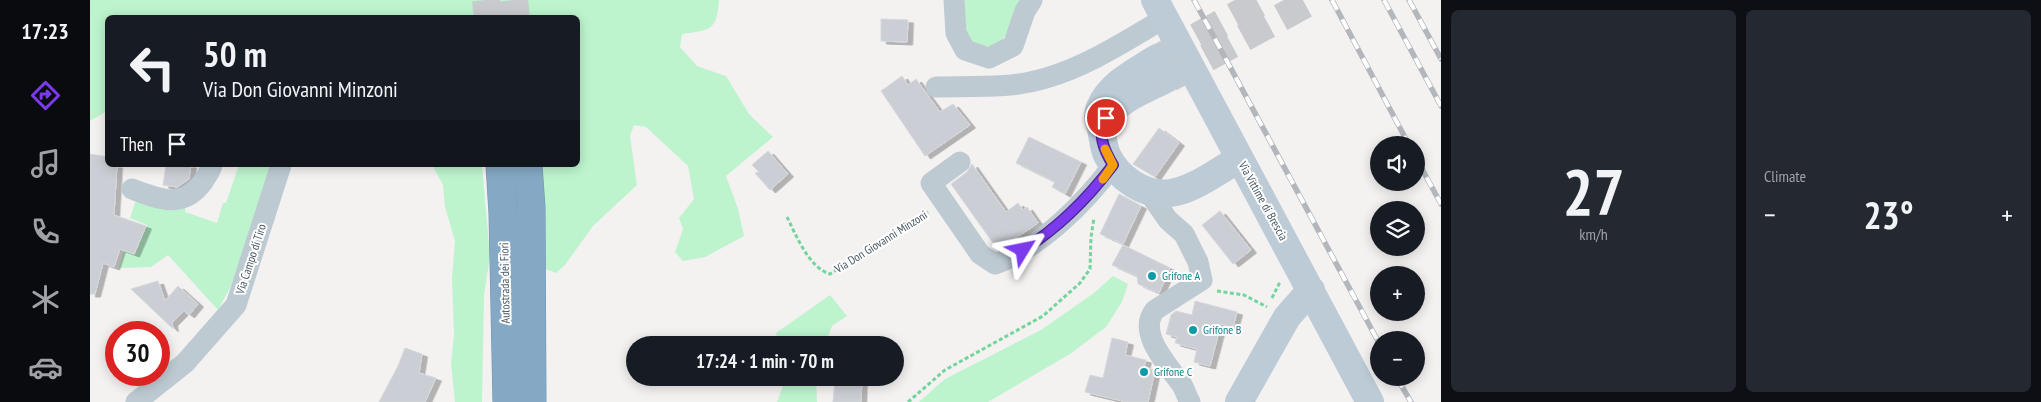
<!DOCTYPE html>
<html lang="en">
<head>
<meta charset="utf-8">
<style>
	:root { --surface:#171b24; --page:#242831; --text:#f1f3f6; --muted:#9ea1a6; --accent:#7c3aed }
	body { margin:0; font-family:"PT Sans Narrow",sans-serif; background:var(--page); color:var(--text); height:100vh; display:flex; flex-direction:column; font-size:19px; white-space:nowrap }
	* { box-sizing:border-box; margin:0 }
	p { font-size:16px; color:var(--muted) }
	.icon { flex:none; width:28px; height:28px; fill:none; stroke:currentColor; stroke-width:2; stroke-linecap:round; stroke-linejoin:round }
	.map { position:relative; flex:1; overflow:hidden }
	.panel { display:flex; flex-direction:column; gap:10px; padding:10px; background:#0d0f14; width:600px }
	.panel>* { flex:none }
	.top-card { position:absolute; left:15px; top:15px; width:475px; height:152px; border-radius:8px; box-shadow:0 2px 12px #0003; background:#171b24; color:var(--text); overflow:hidden }
	.buttons { position:absolute; left:1280px; top:136px; display:grid; gap:10px }
	.buttons a { display:grid; place-items:center; width:55px; height:55px; border-radius:50%; background:var(--surface); box-shadow:0 2px 12px #0003; font-size:25px }
	.speed { position:absolute; left:15px; top:321px; display:flex; gap:10px; font-size:25px; font-weight:700; text-align:center }
	.speed>* { display:grid; place-content:center; width:65px; height:65px; border-radius:50%; background:var(--surface); box-shadow:0 2px 12px #0003; line-height:1 }
	.speed .limit { border:8px solid #d22; background:#fff; color:#111 }
	.pin { position:absolute; display:grid; place-items:center; width:42px; height:42px; color:#fff; margin:-21px; border:2px solid #fff; border-radius:50%; box-shadow:0 1px 5px #0007 }
	.me { position:absolute; width:55px; margin:-28px; rotate:55deg; stroke-linejoin:round; filter:drop-shadow(0 0 4px #0008) }
	.turn { display:flex; align-items:center; gap:18px; height:105px; padding:0 15px; font-size:22px }
	.turn .icon { width:65px; height:65px; stroke-width:2.5 }
	.turn b { display:block; font-size:35px; line-height:42px }
	.then { display:flex; align-items:center; height:48px; padding:0 15px; background:#0003; gap:10px; font-size:19px }
	.big { font-size:38px; font-weight:800; line-height:1.1 }
	.panel .card { flex:1; display:flex; flex-direction:column; justify-content:center; gap:8px; min-width:0; padding:0 18px; border-radius:8px; background:var(--page) }
	.panel .dial { align-items:center; gap:0 }
	.dial b { font-size:65px; line-height:1 }
	.heat { display:flex; justify-content:space-between; align-items:center; font-size:28px; direction:ltr }
	.panel .tiles { flex:1; display:grid; gap:10px; grid-template-columns:repeat(2,1fr) }
	.trip { position:absolute; left:536px; top:336px; width:278px; height:50px; border-radius:25px; background:var(--surface); box-shadow:0 2px 12px #0003; font-weight:800; line-height:50px; text-align:center }
	main { display:flex; flex:1; min-height:0 }
	.dock { display:flex; flex-direction:column; width:90px; justify-content:space-around; align-items:center; background:#090b0e; color:var(--muted) }
	.dock .icon { width:35px; height:35px }
	.dock .selected { color:var(--accent) }
	.dock b { font-size:22px; color:var(--text) }
	.map>svg:first-child { display:block }
</style>
</head>
<body>
<main>
<nav class="dock">
<b>17:23</b>
<svg class="icon selected" aria-label="directions" viewBox="0 0 24 24"><path d="M12 3l9 9-9 9-9-9zM9 14v-3h6M13 9l2 2-2 2"/></svg>
<svg class="icon" aria-label="music" viewBox="0 0 24 24"><path d="M9 18V5l10-2v13"/><circle cx="6" cy="18" r="3"/><circle cx="16" cy="16" r="3"/></svg>
<svg class="icon" aria-label="phone" viewBox="0 0 24 24"><path d="M5 4h4l2 5-3 2q2 4 5 5l2-3 5 2v4C11 20 4 13 5 4z"/></svg>
<svg class="icon" aria-label="climate" viewBox="0 0 24 24"><path d="M12 3v18M4 7l16 10M4 17L20 7"/></svg>
<svg class="icon" aria-label="car" viewBox="0 0 24 24"><path d="M5 17H2v-5l4-1 3-4h7l3 4 3 1v5h-3M9 17h6M6 11h13"/><circle cx="7" cy="17" r="2"/><circle cx="17" cy="17" r="2"/></svg>
</nav>
<div class="map">
<svg width="1351" height="402" viewBox="0 0 1351 402">
	<defs>
		<filter id="shadow"><feDropShadow dx="5.5" dy="3" stdDeviation="0" flood-color="#0004"/></filter>
	</defs>
	<rect width="100%" height="100%" fill="#f4f1f1"/>
	<path fill="#bdf4ce" d="M0,0H629C627,31 620,30 592,34L590,47L607,66L636,76L659,114L683,137L636,176L648,209L654,236L615,257L593,261L585,252L593,229L589,218L604,199L598,166L556,127L544,125L540,136L547,185L503,226L475,265L466,273L455,269L451,165H488V18H18L17,111L0,121Z
		M871,0H931C920,27 914,61 878,39Z
		M149,165H182L142,284L128,310L78,255L61,267L29,268L34,251L45,255L57,225L40,218L47,197L96,204L95,212L127,223L133,203H136Z
		M342,165H392L400,256L394,295L392,402H365L361,363L364,335L362,278L365,241L355,207L353,185Z
		M1023,276L1038,284L1032,302L1016,327L980,354L898,402H829L855,379L951,330L1004,293Z
		M740,295L757,316L742,326L735,345H688L686,333Z
		M696,378H726L727,402H687Z"/>
	<path fill="#cbced4" stroke="#d5d8dd" filter="url(#shadow)" d="M791,19L818,20L817,42L791,41Z
		M812,76L818,85L826,79L850,112L863,104L880,125L835,156L791,91Z
		M1069,128L1089,143L1065,177L1043,164Z
		M939,137L991,162L975,194L962,187L965,182L926,163Z
		M678,151L698,174L680,190L665,173L669,172L662,165Z
		M0,154L18,157V165H27L24,215L56,226L44,254L30,249L24,267L13,263L5,294H0Z
		M882,164L916,212L928,203L933,210L937,207L948,223L914,246L903,243L861,184L877,172Z
		M76,165H101L99,179L87,187L73,185Z
		M1029,194L1051,206L1033,244L1010,234Z
		M1130,211L1161,250L1143,264L1112,225Z
		M1033,245L1080,268L1069,293L1048,284L1047,276L1022,265Z
		M68,281L75,301L88,286L108,304L99,315L94,311L82,323L83,329L41,289Z
		M1105,301L1147,312L1143,327L1131,324L1120,366L1104,362L1107,349L1085,343L1087,337L1076,334L1081,315L1086,311L1102,315Z
		M1022,338L1038,342L1035,355L1056,360L1054,367L1065,370L1058,402H1037L995,392L1000,375L1013,378Z
		M315,348L332,354L329,373L346,378L335,402H289L308,366Z
		M745,378H772L771,402H743Z"/>
	<g fill="none" stroke-linecap="round" stroke-linejoin="round">
		<path stroke="#c9cacd" stroke-width="28" stroke-dasharray="28 14" stroke-linecap="butt" d="M1070,57L1174,0
			M1080,78L1223,0"/>
		<path stroke="#c9cacd" stroke-width="28" stroke-dasharray="28 14" stroke-linecap="butt" d="M396,0L398,18
			M424,0L426,18"/>
		<defs>
			<path id="highway" d="M410,165L413,213L417,402
				M438,165L441,208L442,402"/>
		</defs>
		<use href="#highway" stroke="#7093b0" stroke-width="29"/>
		<path stroke="#71d59c" stroke-width="3" stroke-dasharray="4 2.5" stroke-linecap="butt" d="M697,217C706,235 719,268 740,274L838,212
			M1127,291L1154,295L1177,307
			M1182,298L1190,282
			M818,402L855,370L953,316L990,283L1000,269L1001,237L1004,218"/>
		<path stroke="#becad2" stroke-width="21" d="M864,0L866,33L875,50L899,58L923,46L935,11L942,0
			M846,87C882,86 921,89 956,78C998,66 1037,40 1075,18
			M870,162L841,183L890,254L905,264C950,248 995,203 1023,165
			M42,189C69,199 92,210 113,182C116,176 121,171 122,165
			M1057,190L1078,220L1094,234L1108,262L1112,280L1065,310C1046,333 1079,366 1092,385C1095,390 1097,397 1100,402
			M46,402L95,363L146,305L191,165"/>
		<path stroke="#bdcbd6" stroke-width="28" d="M1065,0L1280,402
			M1067,58C1045,72 1021,83 1010,107C1006,116 1009,120 1011,129C1013,137 1013,146 1017,155C1028,178 1055,197 1081,193C1106,189 1128,170 1150,159
			M1015,120C1029,98 1056,90 1078,78
			M1149,402L1197,317L1221,290"/>
		<use href="#highway" stroke="#85a8c4" stroke-width="28"/>
		<defs>
			<path id="rail" d="M1104,0L1289,343
				M1242,0L1319,145
				M1294,0L1351,106
				M1319,0L1351,59
				M1326,158L1351,204
				M1307,378L1321,402"/>
		</defs>
		<use href="#rail" stroke="#b3b7bc" stroke-width="5.5"/>
		<use href="#rail" stroke="#fff" stroke-width="4" stroke-dasharray="11" stroke-linecap="butt"/>
	</g>
	<g fill="none" stroke-linecap="round" stroke-linejoin="round">
		<defs>
			<path id="route" d="M933,250C968,228 998,198 1023,165C1014,150 1007,135 1016,118"/>
		</defs>
		<use href="#route" stroke="#51269a" stroke-width="12"/>
		<use href="#route" stroke="#7c3aed" stroke-width="9"/>
		<path stroke="#f59e0b" stroke-width="9" d="M1013,179L1023,165L1015,149"/>
	</g>
	<g fill="#0f9aa8" stroke="#fff" stroke-width="2">
		<circle cx="1062" cy="276" r="5"/>
		<circle cx="1103" cy="330" r="5"/>
		<circle cx="1054" cy="372" r="5"/>
	</g>
	<g text-anchor="middle" stroke-width="4" stroke-linejoin="round" paint-order="stroke">
		<g font-size="12" fill="#475661" stroke="#fff">
			<text transform="translate(1173 201) rotate(61)" y="4">Via Vittime di Brescia</text>
			<text transform="translate(791 242) rotate(-32)" y="4">Via Don Giovanni Minzoni</text>
			<text transform="translate(161 259) rotate(-72)" y="4">Via Campo di Tiro</text>
			<text transform="translate(415 283) rotate(-91)" y="4">Autostrada dei Fiori</text>
		</g>
		<g font-size="12" fill="#0d838f" stroke="#fff" text-anchor="start">
			<text x="1072" y="280">Grifone A</text>
			<text x="1113" y="334">Grifone B</text>
			<text x="1064" y="376">Grifone C</text>
		</g>
	</g>
</svg>
<div class="buttons">
<a><svg class="icon" aria-label="sound" viewBox="0 0 24 24"><path d="M4 9h4l5-4v14l-5-4H4zM17 9q2 3 0 6"/></svg></a>
<a><svg class="icon" aria-label="layers" viewBox="0 0 24 24"><path d="M12 4l9 5-9 5-9-5zM3 14l9 5 9-5"/></svg></a>
<a>+</a>
<a>−</a>
</div>
<div class="speed"><div class="limit">30</div></div>
<div class="pin" style="left:1016px;top:118px;background:#d93025"><svg class="icon" aria-label="arrive" viewBox="0 0 24 24"><path d="M6 21V4h12l-3 4 3 4H6"/></svg></div>
<svg class="me" style="left:933px;top:250px" viewBox="-20 -20 40 40"><path d="M0-17L14 15 0 8-14 15z" fill="#7c3aed" stroke="#fff" stroke-width="4"/></svg>
<div class="trip">17:24 · 1 min · 70 m</div>
<div class="top-card">
<div class="turn"><svg class="icon" aria-label="left" viewBox="0 0 24 24"><path d="M17 20v-9H6M10 6l-5 5 5 5"/></svg><div><b>50 m</b>Via Don Giovanni Minzoni</div></div>
<div class="then">Then<svg class="icon" aria-label="arrive" viewBox="0 0 24 24"><path d="M6 21V4h12l-3 4 3 4H6"/></svg></div>
</div>
</div>
<section class="panel">
<div class="tiles">
<div class="card dial"><b>27</b><p>km/h</p></div>
<div class="card"><p>Climate</p>
<div class="heat"><a>−</a><b class="big">23°</b><a>+</a></div>
</div>
</div>
</section>
</main>
</body>
</html>
